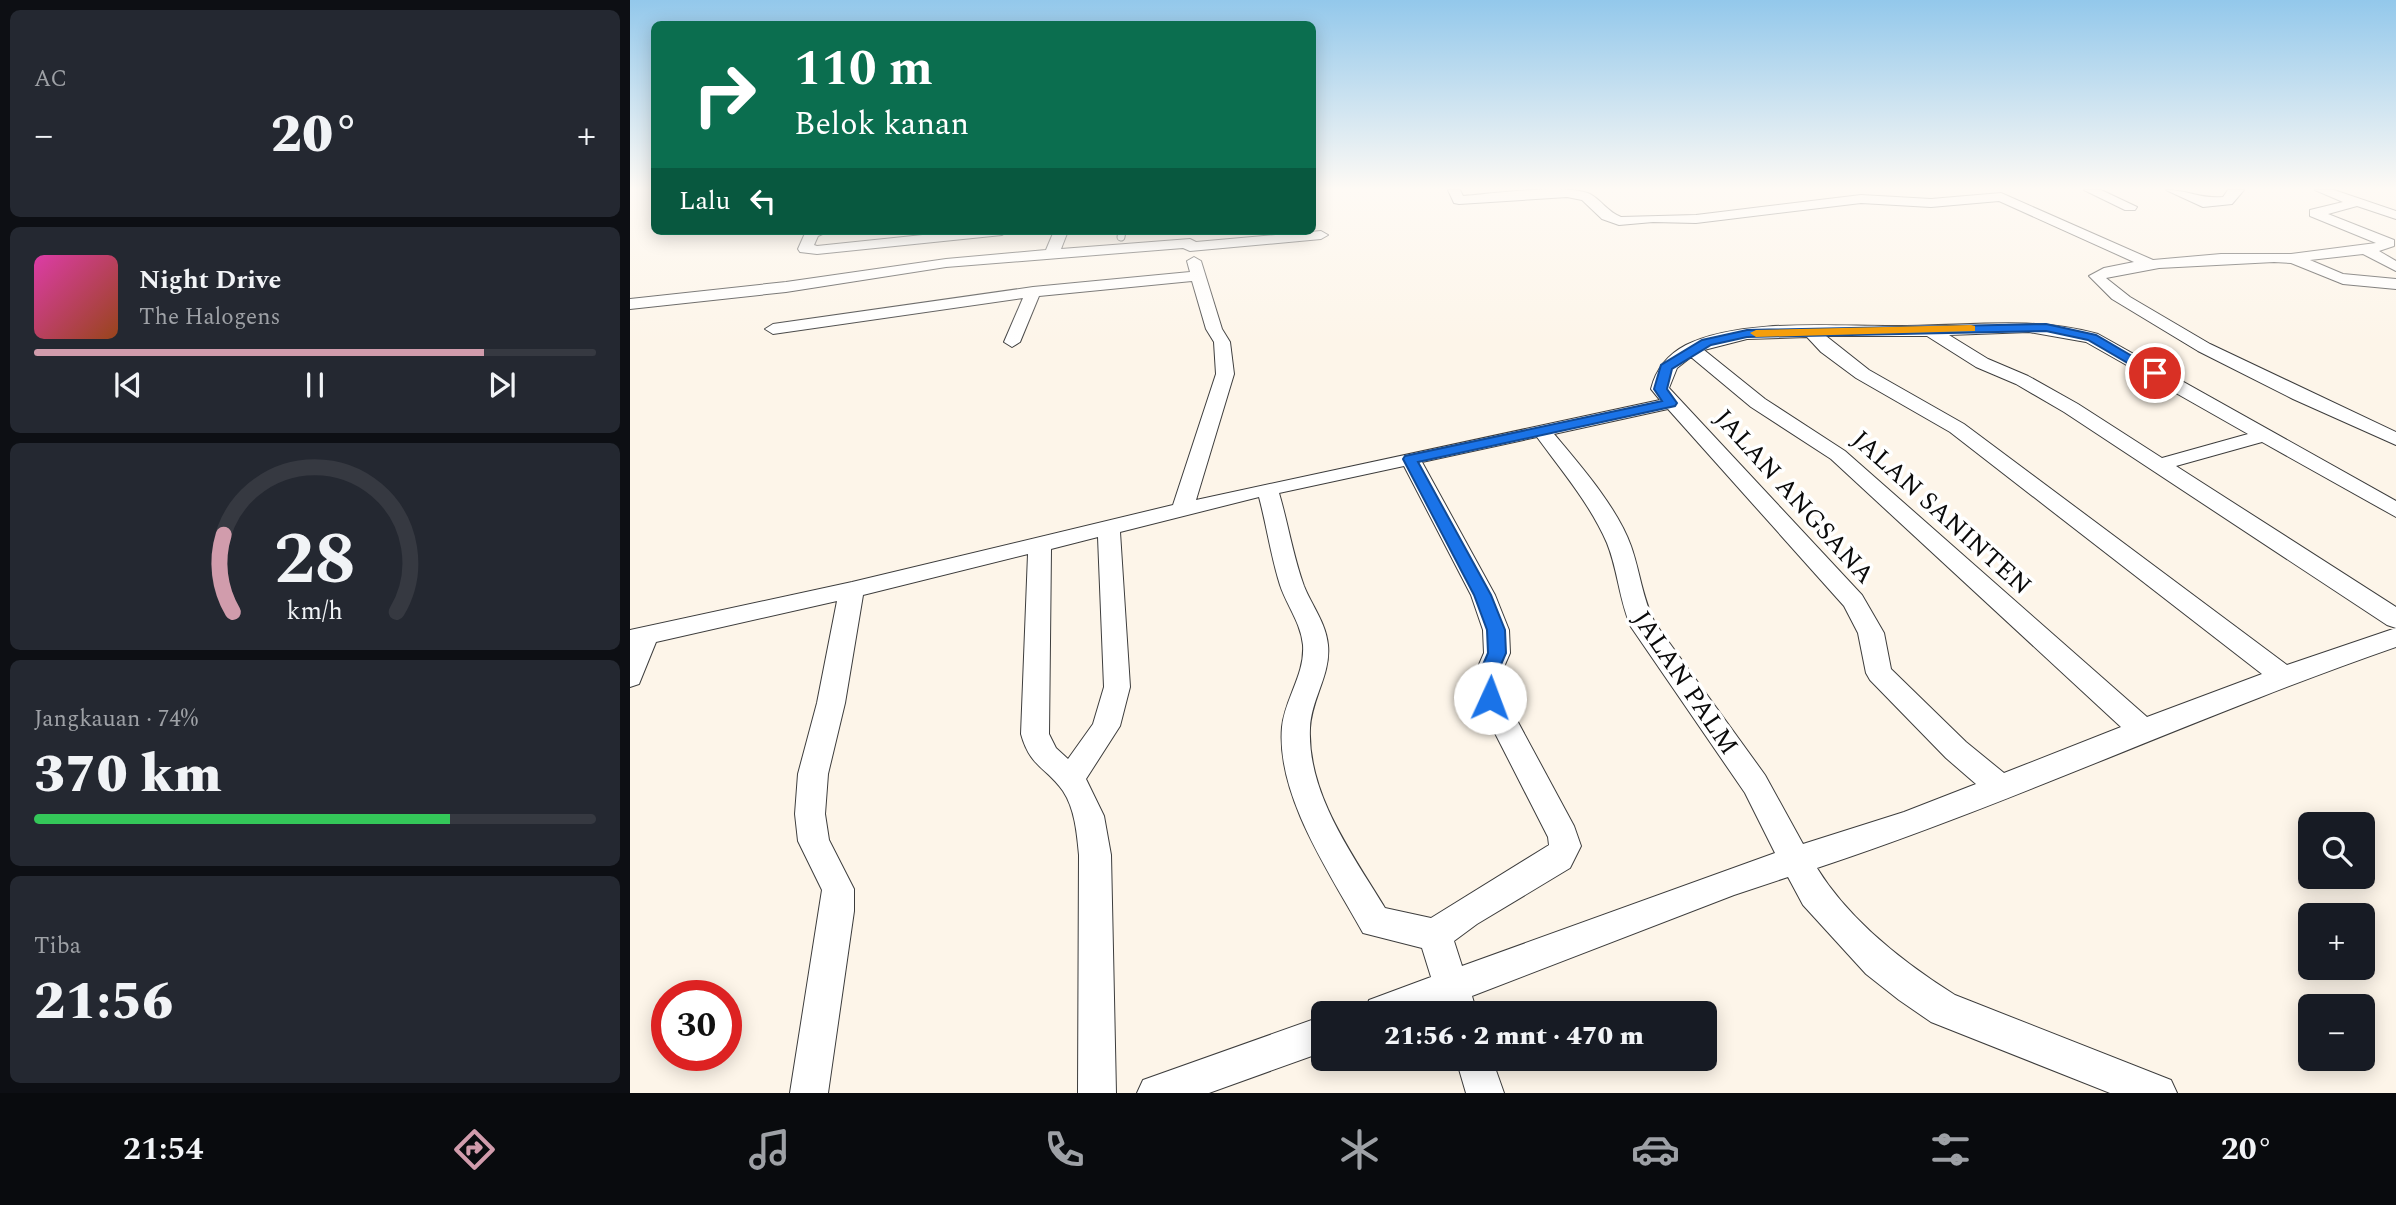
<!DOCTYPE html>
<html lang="id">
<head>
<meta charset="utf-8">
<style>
	:root { --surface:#171b24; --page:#242831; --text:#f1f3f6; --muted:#9ea1a6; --line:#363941; --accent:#d19cac }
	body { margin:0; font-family:Spectral,serif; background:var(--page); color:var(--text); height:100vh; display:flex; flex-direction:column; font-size:26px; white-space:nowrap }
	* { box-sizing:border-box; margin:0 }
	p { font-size:23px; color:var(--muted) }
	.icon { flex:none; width:38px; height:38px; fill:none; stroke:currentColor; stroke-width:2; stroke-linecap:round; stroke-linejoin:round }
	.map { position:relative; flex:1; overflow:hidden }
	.panel { display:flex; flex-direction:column; gap:10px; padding:10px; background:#0d0f14; width:630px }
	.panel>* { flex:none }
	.top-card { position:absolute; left:21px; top:21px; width:665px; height:214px; border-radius:10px; box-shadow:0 4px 18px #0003; background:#0b6e4f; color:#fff; overflow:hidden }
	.buttons { position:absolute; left:1668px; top:812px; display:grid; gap:14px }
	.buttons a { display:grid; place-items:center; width:77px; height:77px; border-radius:10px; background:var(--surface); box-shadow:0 4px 18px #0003; font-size:35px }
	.speed { position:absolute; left:21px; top:980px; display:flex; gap:14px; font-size:35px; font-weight:700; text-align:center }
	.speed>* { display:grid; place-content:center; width:91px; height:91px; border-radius:50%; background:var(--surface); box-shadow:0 4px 18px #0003; line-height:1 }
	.speed .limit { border:10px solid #d22; background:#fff; color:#111 }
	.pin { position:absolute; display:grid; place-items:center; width:60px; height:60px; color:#fff; margin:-30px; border:4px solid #fff; border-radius:50%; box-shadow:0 2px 7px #0007 }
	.me { position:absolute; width:77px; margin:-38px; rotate:2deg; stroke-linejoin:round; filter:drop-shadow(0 0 5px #0008) }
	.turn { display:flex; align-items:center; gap:24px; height:147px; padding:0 28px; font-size:32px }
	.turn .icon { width:91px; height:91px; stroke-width:2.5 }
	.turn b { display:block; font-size:49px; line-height:60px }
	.then { display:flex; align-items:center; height:66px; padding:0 28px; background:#0003; gap:14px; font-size:26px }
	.big { font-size:52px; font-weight:800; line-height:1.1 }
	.panel .widget { flex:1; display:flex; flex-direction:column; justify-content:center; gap:10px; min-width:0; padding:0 24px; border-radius:10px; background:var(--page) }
	.panel .dial { align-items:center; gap:0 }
	.dial svg { height:182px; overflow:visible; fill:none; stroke:var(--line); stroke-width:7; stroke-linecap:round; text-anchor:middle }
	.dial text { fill:var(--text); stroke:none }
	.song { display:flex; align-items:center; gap:21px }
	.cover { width:84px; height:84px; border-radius:10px; background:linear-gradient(135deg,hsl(320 70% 55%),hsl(20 70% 35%)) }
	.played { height:7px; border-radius:4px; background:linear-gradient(90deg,var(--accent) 80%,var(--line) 80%) }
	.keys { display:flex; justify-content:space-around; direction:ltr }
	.heat { display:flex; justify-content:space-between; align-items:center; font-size:38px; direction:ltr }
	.charge { height:10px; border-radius:5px; background:linear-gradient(90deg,#34c759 74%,var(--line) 0) }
	.trip { position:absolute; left:681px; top:1001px; width:406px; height:70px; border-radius:10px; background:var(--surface); box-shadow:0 4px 18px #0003; font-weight:800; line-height:70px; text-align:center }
	.menu { display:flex; height:112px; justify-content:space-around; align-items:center; background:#090b0e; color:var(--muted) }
	.menu .icon { width:49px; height:49px }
	.menu .on { color:var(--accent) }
	.menu b { font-size:32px; color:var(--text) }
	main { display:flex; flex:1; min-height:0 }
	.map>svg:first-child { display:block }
</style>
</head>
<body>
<main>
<section class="panel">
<div class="widget"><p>AC</p>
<div class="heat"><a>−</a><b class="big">20°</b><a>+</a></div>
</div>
<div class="widget">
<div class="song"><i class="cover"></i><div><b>Night Drive</b><p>The Halogens</p></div></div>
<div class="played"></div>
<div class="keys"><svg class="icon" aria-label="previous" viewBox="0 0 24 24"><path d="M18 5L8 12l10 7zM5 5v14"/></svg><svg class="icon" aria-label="pause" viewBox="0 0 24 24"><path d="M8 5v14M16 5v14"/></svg><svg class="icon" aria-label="next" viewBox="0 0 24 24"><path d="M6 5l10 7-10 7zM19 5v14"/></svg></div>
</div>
<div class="widget dial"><svg viewBox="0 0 100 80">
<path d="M14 69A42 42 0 1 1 86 69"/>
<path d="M14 69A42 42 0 0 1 10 35" stroke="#d19cac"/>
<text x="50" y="56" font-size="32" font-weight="700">28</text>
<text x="50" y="72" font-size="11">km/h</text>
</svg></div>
<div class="widget"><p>Jangkauan · 74%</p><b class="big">370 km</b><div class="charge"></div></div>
<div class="widget"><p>Tiba</p><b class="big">21:56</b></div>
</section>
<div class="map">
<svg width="1766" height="1093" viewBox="0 0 1766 1093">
	<rect width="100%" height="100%" fill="#fdf5e9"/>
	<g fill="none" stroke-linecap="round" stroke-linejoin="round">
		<defs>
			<path id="lane" d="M491,237L492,231"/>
			<path id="street" d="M818,190H830L833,196C862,194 936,183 960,194C971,200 978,212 991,217L1066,215L1231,195L1301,199L1371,193L1523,260L1591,254H1661L1746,243L1680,216V210L1713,202L1685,190H1704L1766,211V219L1727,206L1698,214L1764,240V246L1749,251L1766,261V271L1733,254L1680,260L1713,274L1766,279V289L1713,284L1661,263L1644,262L1529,268L1476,278L1500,297L1580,344L1766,432V445L1663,399L1568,351L1482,299L1459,276L1474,268L1504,262L1369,201L1301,207L1231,203L1066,223L1023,222L989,225L972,219L952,200L937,197L829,204L824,203Z
				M1454,190H1471L1507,207L1505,210H1495Z
				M1536,190C1559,190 1569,199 1593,197L1598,190H1614L1602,204L1573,207Z
				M176,231H199L188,236L184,245L187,246L331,231H379L372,235L187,254L170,252L168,249Z
				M424,231H438L431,249L560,239L566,242L691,231L698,235L691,239L560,251L553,248L316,267L156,292L0,309V299L156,282L316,259L416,250Z
				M564,257L571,261L592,329L600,342L604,374L566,500L1030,400L1021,389C1026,369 1037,355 1056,345C1113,317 1209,327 1272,326C1339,326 1403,316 1468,334L1766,501V517L1632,442L1546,466L1766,607V628L1757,625L1434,412L1386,384L1346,367L1297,336H1196L1239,370L1334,424L1657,665L1766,628V647C1570,715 1383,803 1187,868C1219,920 1274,963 1325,995L1541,1080L1547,1093H1480L1301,1022L1269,1000L1236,974L1173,905L1158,877L1104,895L842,996L847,1013H811L810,1009L798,1013H734L739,1000L801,977L792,948L733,933C701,875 646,796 652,727C655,698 675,675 673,645C671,623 657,606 650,585C641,557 637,527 629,497L490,532L500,687L490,726L456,779L474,816L481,855L486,1093H448L449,855C447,834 445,809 433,791C416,767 400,767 391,734L398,554L233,595L215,703L198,774L195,814L199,840L224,889V911L198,1093H160L192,890L168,841L165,814L168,774L187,703L207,601L26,642L9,684L0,687V630L222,582L543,505L586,374L584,342L576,329L562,281L409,296L390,342L382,347L374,342L393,298L143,334L135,329L143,324L403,287L560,272L557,261ZM1399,332L1456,342L1618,434L1532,458L1448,404L1398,376L1358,359L1319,335ZM1177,337L1191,352L1226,378L1320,432L1632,674L1517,717L1215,451L1135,399L1074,350L1117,339ZM1061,357L1121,407L1201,459L1491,727L1374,773L1336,742L1261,669L1254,633L1232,595L1039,388L1047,368ZM1038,409L1214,606L1228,633L1236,673L1240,680L1316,758L1346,784L1274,812L1173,844L1135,775L1025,623C1012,598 1010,571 1001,546C987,507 950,465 924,434ZM907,437C932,471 960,504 977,543C988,570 989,600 1001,627L1115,793L1145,853L832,966L824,941L847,924L940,868L951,846L944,826L875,698L870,676L880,653L879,630L865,595L792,462ZM774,466L841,595L853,630L854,653L844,676L847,698L918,837L919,845L801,918L755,908C723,855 677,794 680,728C681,699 701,675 698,645C696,623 682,606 674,586C663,556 658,523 649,493ZM468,537L474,687L463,724L438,759L426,748L419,734L421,549Z
				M693,1016V1052L579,1093H507L513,1080Z
				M826,1059H862L874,1093H836Z"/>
		</defs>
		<use href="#lane" stroke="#3d3d3d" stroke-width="9"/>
		<use href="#street" stroke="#3d3d3d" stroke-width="2"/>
		<use href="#lane" stroke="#fff" stroke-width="7"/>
		<use href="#street" fill="#fff" fill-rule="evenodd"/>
	</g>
	<linearGradient id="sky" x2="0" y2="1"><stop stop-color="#93c8eb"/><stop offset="0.55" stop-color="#fefaf5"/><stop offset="1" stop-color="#fefaf5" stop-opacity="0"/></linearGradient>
	<rect width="1766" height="343" fill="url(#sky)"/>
	<path fill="#1a73e8" stroke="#114b97" stroke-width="2" d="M1416,324L1466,335L1531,373L1529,376H1520L1458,340L1416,331L1117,337L1081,345L1042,369L1037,389L1047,403L1045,406L788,462L861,595L875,630L876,653L866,676L870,698L867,704L860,706L854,704L848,676L858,653L857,630L844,595L773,459L775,456L1032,401L1024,389L1031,365L1072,340L1117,330Z"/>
	<path fill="#f59e0b" d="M1341,325L1345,326V331L1126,337L1120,333L1126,330Z"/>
	<g text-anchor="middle" stroke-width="7" stroke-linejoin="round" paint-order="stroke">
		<g font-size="26" fill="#0a0a0a" stroke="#fff">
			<text transform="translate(1165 496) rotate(48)" y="9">JALAN ANGSANA</text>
			<text transform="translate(1312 512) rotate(42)" y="9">JALAN SANINTEN</text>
			<text transform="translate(1056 682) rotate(56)" y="9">JALAN PALM</text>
		</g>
	</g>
</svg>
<div class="buttons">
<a><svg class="icon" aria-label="search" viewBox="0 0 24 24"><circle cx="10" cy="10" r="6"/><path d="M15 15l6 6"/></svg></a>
<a>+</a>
<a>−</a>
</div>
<div class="speed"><div class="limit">30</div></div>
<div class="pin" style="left:1525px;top:373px;background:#d93025"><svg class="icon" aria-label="arrive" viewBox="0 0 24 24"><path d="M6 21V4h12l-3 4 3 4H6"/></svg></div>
<svg class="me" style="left:860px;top:698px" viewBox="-20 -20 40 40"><circle r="19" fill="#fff"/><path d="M0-13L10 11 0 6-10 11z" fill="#1a73e8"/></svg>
<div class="trip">21:56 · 2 mnt · 470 m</div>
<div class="top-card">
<div class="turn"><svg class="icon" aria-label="right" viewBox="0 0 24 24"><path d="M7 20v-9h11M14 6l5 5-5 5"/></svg><div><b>110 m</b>Belok kanan</div></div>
<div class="then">Lalu<svg class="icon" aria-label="left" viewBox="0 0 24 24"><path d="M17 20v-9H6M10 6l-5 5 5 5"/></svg></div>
</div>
</div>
</main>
<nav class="menu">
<b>21:54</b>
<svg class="icon on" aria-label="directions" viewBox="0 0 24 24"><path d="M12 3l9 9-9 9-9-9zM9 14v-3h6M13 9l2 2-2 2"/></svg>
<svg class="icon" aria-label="music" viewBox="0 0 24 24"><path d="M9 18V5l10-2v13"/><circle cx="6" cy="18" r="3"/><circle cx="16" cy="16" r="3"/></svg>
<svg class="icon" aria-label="phone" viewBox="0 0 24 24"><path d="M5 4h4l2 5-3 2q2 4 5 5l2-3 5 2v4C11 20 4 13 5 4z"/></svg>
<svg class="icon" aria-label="climate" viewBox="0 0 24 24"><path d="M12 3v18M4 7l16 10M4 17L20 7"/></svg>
<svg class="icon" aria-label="car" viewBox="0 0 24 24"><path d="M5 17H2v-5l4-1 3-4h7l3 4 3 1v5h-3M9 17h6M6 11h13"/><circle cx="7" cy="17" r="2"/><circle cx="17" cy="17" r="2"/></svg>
<svg class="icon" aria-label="filters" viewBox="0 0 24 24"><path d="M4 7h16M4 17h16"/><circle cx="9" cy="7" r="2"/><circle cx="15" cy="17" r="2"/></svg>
<b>20°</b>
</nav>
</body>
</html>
